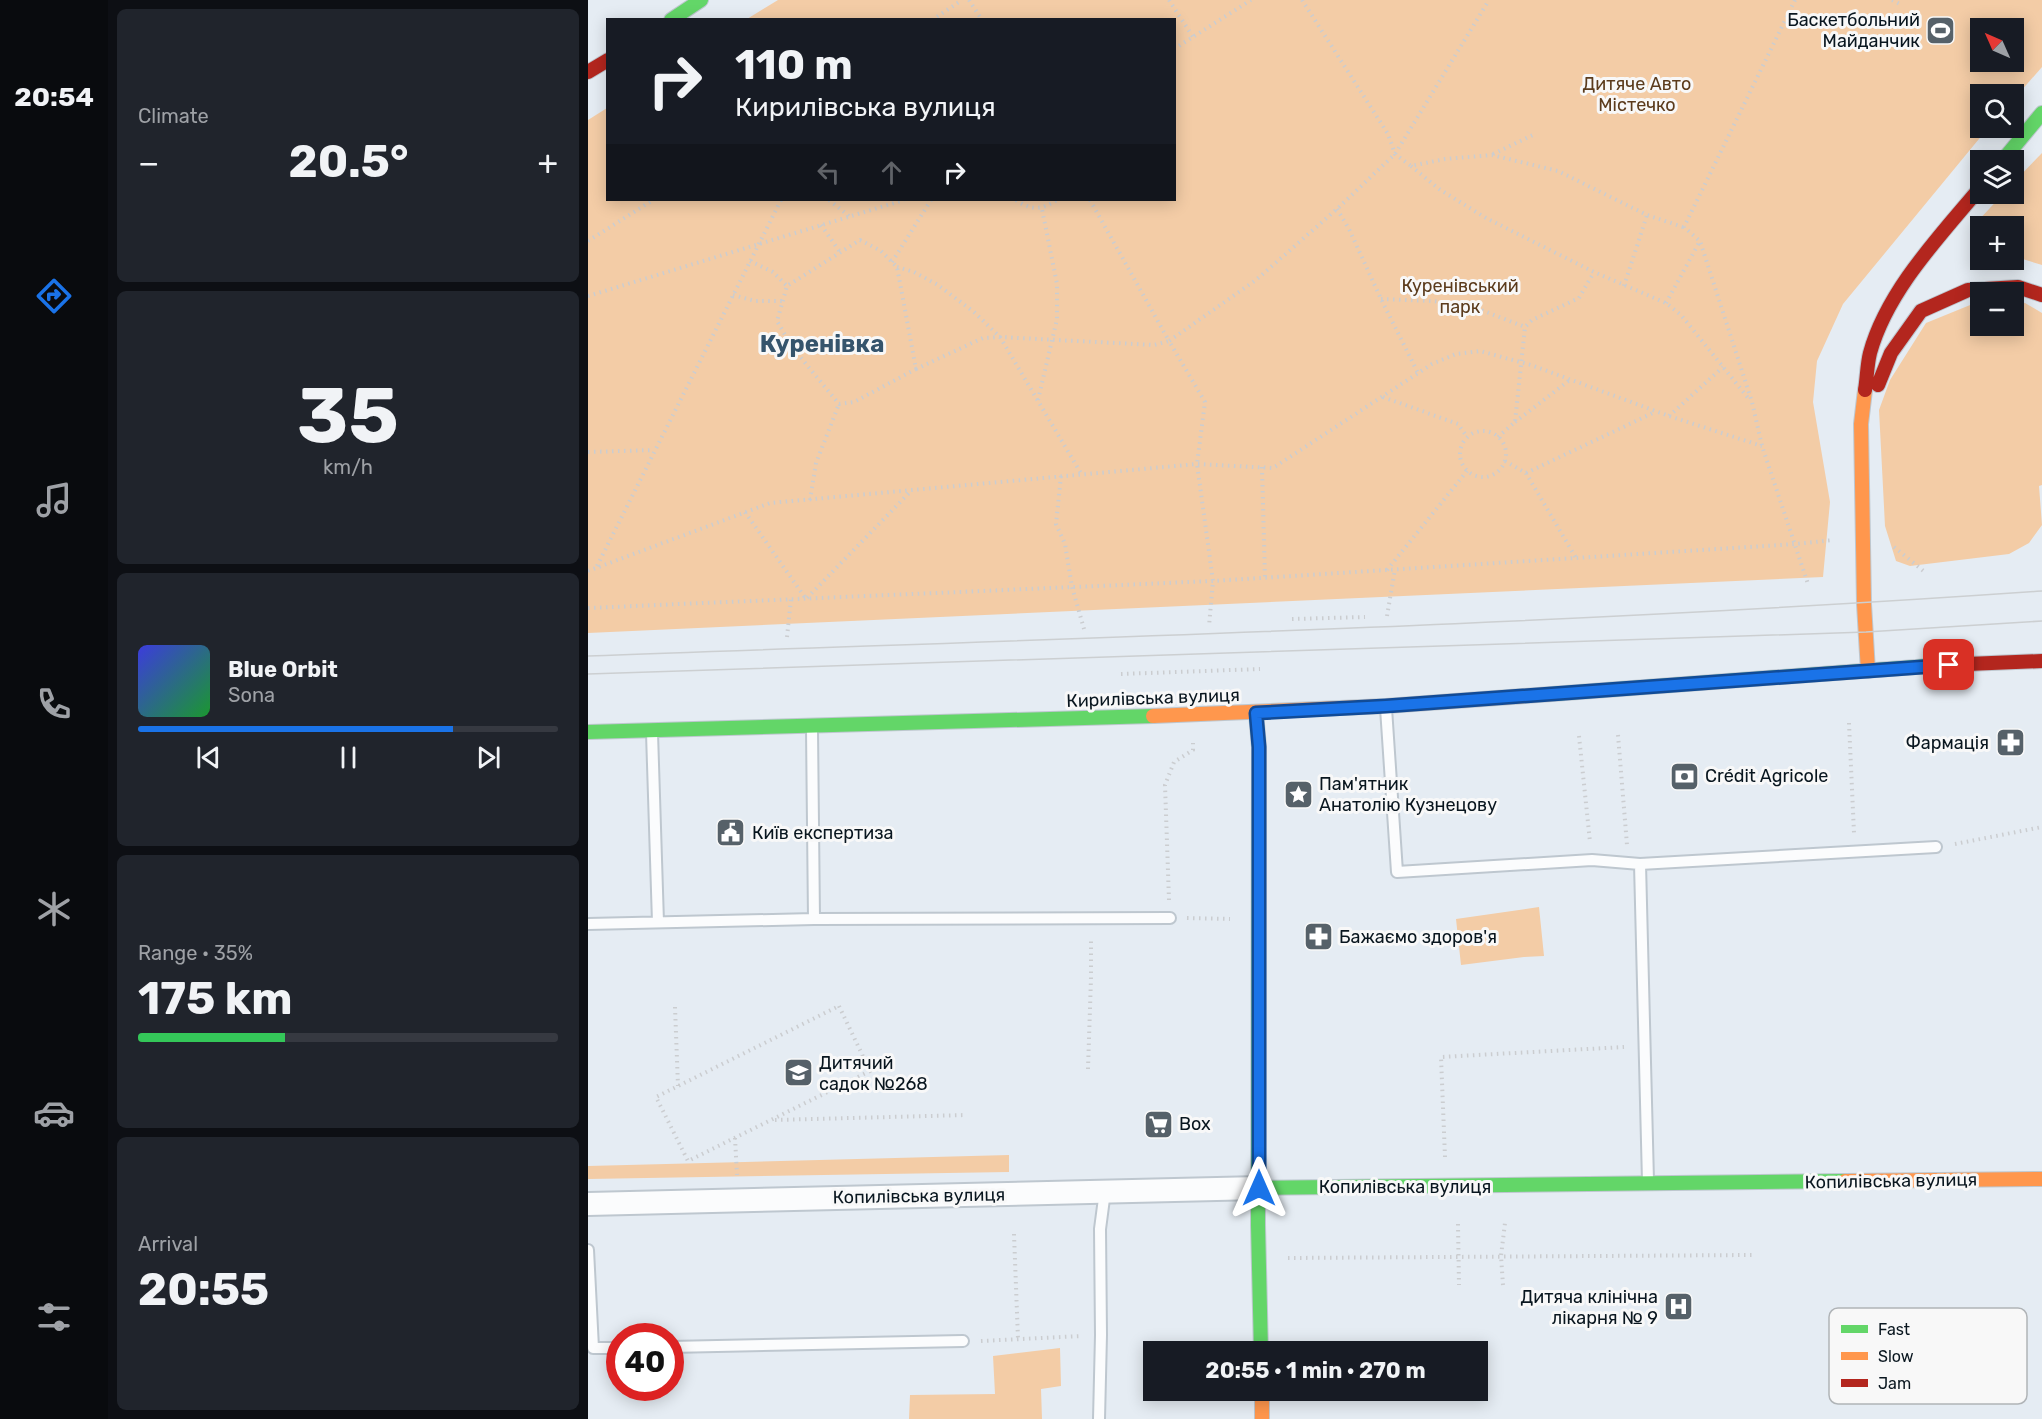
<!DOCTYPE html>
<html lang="en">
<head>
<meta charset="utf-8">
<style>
	:root { --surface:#171b24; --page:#20242c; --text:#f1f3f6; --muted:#9ea1a6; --line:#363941; --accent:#1a73e8 }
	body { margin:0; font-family:Rubik,sans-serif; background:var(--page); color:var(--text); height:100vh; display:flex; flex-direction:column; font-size:22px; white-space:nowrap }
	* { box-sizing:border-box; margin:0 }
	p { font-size:20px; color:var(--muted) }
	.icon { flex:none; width:33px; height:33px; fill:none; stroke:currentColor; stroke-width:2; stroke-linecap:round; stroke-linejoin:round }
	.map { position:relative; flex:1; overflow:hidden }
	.side { display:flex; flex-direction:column; gap:9px; padding:9px; background:#0d0f14; width:480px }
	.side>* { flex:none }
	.top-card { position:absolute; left:18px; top:18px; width:570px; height:183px; border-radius:0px; box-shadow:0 3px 15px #0003; background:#171b24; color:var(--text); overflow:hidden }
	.needle { width:39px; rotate:315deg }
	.controls { position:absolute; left:1382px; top:18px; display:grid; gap:12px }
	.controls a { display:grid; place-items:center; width:54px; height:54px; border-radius:0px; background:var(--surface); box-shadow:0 3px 15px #0003; font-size:30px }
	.speed { position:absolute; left:18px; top:1323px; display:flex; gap:12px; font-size:30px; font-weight:700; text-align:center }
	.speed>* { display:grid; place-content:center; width:78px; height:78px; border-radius:50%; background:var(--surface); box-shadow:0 3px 15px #0003; line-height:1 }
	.speed .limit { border:9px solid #d22; background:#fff; color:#111 }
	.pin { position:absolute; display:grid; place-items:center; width:51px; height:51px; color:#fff; margin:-26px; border-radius:12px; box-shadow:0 3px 9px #0006 }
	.me { position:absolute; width:66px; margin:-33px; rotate:0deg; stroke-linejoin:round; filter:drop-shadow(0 0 4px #0008) }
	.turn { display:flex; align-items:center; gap:21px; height:126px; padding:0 30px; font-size:27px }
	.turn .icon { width:78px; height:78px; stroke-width:2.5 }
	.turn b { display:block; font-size:42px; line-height:51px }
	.lanes { display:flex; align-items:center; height:57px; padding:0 30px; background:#0003; justify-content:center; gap:30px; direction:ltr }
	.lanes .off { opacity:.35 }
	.big { font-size:45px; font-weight:700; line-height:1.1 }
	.side .card { flex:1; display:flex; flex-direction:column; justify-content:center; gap:9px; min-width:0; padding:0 21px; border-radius:9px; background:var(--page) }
	.side .dial { align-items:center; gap:0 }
	.dial b { font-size:78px; line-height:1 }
	.song { display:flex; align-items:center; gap:18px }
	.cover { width:72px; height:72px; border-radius:9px; background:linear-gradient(135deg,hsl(240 70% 55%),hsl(130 70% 35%)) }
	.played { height:6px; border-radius:3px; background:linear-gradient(90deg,var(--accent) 75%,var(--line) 75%) }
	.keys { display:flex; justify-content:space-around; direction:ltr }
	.heat { display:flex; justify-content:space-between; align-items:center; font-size:33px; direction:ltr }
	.charge { height:9px; border-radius:4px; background:linear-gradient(90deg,#34c759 35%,var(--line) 0) }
	.trip { position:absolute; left:555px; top:1341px; width:345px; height:60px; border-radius:0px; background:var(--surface); box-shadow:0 3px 15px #0003; font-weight:700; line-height:60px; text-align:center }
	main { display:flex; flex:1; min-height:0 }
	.dock { display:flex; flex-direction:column; width:108px; justify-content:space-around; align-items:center; background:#090b0e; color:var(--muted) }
	.dock .icon { width:42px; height:42px }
	.dock .active { color:var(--accent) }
	.dock b { font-size:27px; color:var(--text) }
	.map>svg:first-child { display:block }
</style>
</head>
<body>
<main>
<nav class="dock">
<b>20:54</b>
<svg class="icon active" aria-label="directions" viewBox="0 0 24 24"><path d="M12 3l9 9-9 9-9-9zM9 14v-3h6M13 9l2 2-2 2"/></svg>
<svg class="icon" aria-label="music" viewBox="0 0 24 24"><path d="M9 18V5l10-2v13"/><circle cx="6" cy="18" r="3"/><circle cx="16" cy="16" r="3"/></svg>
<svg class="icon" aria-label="phone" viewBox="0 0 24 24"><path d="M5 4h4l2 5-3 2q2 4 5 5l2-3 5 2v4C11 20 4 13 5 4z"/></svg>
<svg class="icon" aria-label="climate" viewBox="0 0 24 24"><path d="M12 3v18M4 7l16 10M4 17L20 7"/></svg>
<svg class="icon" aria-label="car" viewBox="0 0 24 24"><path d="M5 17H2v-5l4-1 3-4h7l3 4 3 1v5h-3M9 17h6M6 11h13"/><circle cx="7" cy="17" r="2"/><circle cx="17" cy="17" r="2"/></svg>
<svg class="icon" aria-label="filters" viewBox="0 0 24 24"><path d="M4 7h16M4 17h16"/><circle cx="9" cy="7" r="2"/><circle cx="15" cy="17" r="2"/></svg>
</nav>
<section class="side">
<div class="card"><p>Climate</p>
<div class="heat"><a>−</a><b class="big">20.5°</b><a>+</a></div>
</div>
<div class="card dial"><b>35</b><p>km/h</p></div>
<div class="card">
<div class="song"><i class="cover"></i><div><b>Blue Orbit</b><p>Sona</p></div></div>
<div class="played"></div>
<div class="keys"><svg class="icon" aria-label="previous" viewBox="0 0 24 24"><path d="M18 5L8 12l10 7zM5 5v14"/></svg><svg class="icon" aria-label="pause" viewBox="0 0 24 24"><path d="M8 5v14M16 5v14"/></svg><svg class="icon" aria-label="next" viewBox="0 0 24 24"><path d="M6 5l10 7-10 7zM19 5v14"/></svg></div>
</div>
<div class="card"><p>Range · 35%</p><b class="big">175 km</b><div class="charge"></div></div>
<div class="card"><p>Arrival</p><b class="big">20:55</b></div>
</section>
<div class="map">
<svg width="1454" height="1419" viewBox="0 0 1454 1419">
	<rect width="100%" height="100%" fill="#e5ecf3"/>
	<path fill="#f3cca6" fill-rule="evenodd" d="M190,0H1454V67L1425,100V94H1392V128H1400L1255,304L1229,361L1225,402L1242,502L1235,577L0,633V120L19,108L20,200H586V20L159,19ZM1425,28V62H1392V28Z
		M1454,153V265L1425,256V226H1392V242L1389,239L1388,223L1415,194H1425V183Z
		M1392,301V326H1425V301L1437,303L1454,313V485L1451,486L1454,525L1441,543L1421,554L1322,566L1308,561L1297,526L1291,410L1302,380L1338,323Z
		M951,907L956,956L936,957L873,965L868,919Z
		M421,1155V1172L0,1179V1166Z
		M472,1348L473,1386L453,1389L454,1419H321L322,1395L407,1394L405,1356Z"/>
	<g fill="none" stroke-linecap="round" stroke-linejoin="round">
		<defs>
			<path id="lane" d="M798,708L809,872L1004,860L1052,864L1348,847
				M224,730L226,919
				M64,733L70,922
				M1052,864L1060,1181
				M0,924L226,919L582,918
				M0,1250L5,1348H32
				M82,1347L375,1341
				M511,1419L513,1335L512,1229L517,1191"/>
			<path id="street" d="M0,1204L671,1188"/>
			<path id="fast" d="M83,20L113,0
				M1415,160L1454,113
				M964,694L1355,665
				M668,713L671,747L670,1225L673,1352
				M0,732L565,716
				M671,1188L1257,1181"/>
			<path id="slow" d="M1277,390L1273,424L1276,604L1280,671
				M565,716L798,706L964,694
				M1257,1181L1454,1179
				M674,1390V1419"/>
			<path id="jam" d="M0,72L20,60
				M1290,385L1303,353L1333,311L1380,290L1430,287L1454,295
				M1277,390C1279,378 1279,365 1282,353C1299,291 1351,237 1392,188
				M1355,665L1454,661"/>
		</defs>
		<use href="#lane" stroke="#bec7cf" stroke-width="14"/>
		<use href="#street" stroke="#bec7cf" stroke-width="26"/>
		<use href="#fast" stroke="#bec7cf" stroke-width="16"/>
		<use href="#slow" stroke="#bec7cf" stroke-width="16"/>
		<use href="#jam" stroke="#bec7cf" stroke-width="16"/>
		<path stroke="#cbcdd0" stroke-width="4" stroke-dasharray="1.5 4.5" stroke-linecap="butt" d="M381,0L394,20
			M581,0L605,37
			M714,0L800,134L807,154L823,166L857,159L904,155L970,171L1059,215L1095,227
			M1207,0L1096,227L1112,241L1164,402L1174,446L1220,584
			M1304,0L1312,4
			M344,20L374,0
			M586,49L663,0
			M905,154L945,135
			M823,166L851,189L898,218L1006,272L1078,303L1093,315L1161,399
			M241,200L261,216
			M428,200C444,211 453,210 469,200
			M502,200L581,341L668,280L749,209L807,154L901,0
			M749,209L761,229L793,299L830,373
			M233,225L252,252
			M272,240L293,251L309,267L328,369L266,402L251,404L204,347L189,321L199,286Z
			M0,241L65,200
			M162,261L185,272L199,286
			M304,262L343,200
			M309,267L326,272L350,285L386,312L412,337L494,475
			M1036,286L1059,215
			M145,295L167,301H194
			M0,296L316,200
			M793,299L845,301L883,306L937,327
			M1078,303L1112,241
			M328,369L395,338L412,337L566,345L581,341L617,402L609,464L625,581L621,626
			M795,397L870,424L879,437
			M450,400L469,319V284L454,209
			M1081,416L1135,367
			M927,422L983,379
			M872 454a23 23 0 1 1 46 0a23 23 0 1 1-46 0Z
			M910,437L927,422L937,327L944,320L991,298L1006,272
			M0,452L66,450
			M917,461L938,473L988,558
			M674,467L677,578
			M938,473L1067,412
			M473,476L468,524L477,544L484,587L496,629
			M222,500L228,463L251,404
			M157,512L218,599L323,491
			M1306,547L1338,573
			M9,566L193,200
			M799,570L879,471
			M0,571L182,503L609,464L685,468L844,364L868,354L892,351L943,365L1081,416L1174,446
			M0,608L625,581L1208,544L1245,540
			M799,616L807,569
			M704,619L777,617
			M199,637L203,599
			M533,674L672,669
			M1261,723L1266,833
			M1030,735L1039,845
			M991,736L1002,842
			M1367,844L1454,827
			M581,900L577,785L586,762L605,750V743
			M599,918L642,919
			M251,1006L282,1071L100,1161L68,1097Z
			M87,1007L90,1086
			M500,1069L503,978V938
			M187,1120L378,1115
			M147,1138L149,1175
			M857,1157L853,1057L1036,1047
			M870,1224L871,1285
			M426,1234L430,1339
			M700,1258L1164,1255
			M915,1285L913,1256L917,1223
			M393,1341L494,1336"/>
		<use href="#lane" stroke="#fbfcfd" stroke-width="10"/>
		<use href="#street" stroke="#fbfcfd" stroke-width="22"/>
		<use href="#fast" stroke="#63d668" stroke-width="14"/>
		<use href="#slow" stroke="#ff974d" stroke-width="14"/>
		<use href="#jam" stroke="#b3261e" stroke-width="14"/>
		<path stroke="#cccfd1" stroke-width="1.5" d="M0,656C485,638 970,625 1454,591
			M0,674L1278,632L1454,621"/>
	</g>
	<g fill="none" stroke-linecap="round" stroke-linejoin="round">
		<defs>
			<path id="route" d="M671,1188V747L668,713L798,706L1361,665"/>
		</defs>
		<use href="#route" stroke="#114b97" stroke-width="15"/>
		<use href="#route" stroke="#1a73e8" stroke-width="10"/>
	</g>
	<defs>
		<symbol id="stadium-square" viewBox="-11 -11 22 22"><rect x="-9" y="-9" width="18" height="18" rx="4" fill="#566169" stroke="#f8f8f8"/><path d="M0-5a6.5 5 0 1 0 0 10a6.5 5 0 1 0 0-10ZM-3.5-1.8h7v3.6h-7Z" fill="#fff"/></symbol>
		<symbol id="pharmacy-square" viewBox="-11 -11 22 22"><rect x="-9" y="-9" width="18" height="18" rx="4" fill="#566169" stroke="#f8f8f8"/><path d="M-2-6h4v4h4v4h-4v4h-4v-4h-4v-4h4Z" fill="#fff"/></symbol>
		<symbol id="bank-square" viewBox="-11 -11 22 22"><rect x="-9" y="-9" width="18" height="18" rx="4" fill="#566169" stroke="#f8f8f8"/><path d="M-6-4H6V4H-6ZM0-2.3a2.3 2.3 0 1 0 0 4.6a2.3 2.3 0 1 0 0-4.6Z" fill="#fff"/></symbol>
		<symbol id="sight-square" viewBox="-11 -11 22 22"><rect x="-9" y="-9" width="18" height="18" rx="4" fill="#566169" stroke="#f8f8f8"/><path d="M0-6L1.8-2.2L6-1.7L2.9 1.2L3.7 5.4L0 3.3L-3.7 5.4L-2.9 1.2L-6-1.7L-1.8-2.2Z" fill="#fff"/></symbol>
		<symbol id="civic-square" viewBox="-11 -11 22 22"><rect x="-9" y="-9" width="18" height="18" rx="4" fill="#566169" stroke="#f8f8f8"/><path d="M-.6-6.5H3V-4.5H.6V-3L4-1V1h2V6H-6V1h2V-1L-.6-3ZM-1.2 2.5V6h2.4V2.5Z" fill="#fff"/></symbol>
		<symbol id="school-square" viewBox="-11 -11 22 22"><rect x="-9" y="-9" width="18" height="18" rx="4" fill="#566169" stroke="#f8f8f8"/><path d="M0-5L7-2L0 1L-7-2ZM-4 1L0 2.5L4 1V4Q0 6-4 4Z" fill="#fff"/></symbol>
		<symbol id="supermarket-square" viewBox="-11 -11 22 22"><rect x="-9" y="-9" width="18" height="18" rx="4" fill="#566169" stroke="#f8f8f8"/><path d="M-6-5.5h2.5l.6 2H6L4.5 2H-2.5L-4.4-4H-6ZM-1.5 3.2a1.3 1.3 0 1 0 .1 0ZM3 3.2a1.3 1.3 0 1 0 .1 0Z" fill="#fff"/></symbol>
		<symbol id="hospital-square" viewBox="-11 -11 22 22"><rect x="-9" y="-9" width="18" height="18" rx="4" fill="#566169" stroke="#f8f8f8"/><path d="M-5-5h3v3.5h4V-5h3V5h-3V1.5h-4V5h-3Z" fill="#fff"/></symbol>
	</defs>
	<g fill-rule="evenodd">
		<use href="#stadium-square" x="1336" y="14" width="33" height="33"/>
		<use href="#pharmacy-square" x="1406" y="726" width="33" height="33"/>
		<use href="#bank-square" x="1080" y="760" width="33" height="33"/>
		<use href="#sight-square" x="694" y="778" width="33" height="33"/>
		<use href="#civic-square" x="126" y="816" width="33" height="33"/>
		<use href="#pharmacy-square" x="714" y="920" width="33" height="33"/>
		<use href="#school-square" x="194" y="1056" width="33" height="33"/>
		<use href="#supermarket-square" x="554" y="1108" width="33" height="33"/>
		<use href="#hospital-square" x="1074" y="1290" width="33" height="33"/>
	</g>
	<g text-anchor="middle" stroke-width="6" stroke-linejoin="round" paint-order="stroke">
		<g font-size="18" fill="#09161f" stroke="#f8f8f8" text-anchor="start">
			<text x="1332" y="26" text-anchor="end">Баскетбольний<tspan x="1332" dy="21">Майданчик</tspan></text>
			<text x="1401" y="749" text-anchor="end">Фармація</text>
			<text x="1117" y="782">Crédit Agricole</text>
			<text x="731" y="790">Пам'ятник<tspan x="731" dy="21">Анатолію Кузнецову</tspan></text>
			<text x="164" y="839">Київ експертиза</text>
			<text x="751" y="943">Бажаємо здоров'я</text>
			<text x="231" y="1069">Дитячий<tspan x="231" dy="21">садок №268</tspan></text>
			<text x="591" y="1130">Box</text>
			<text x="1070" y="1303" text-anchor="end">Дитяча клінічна<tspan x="1070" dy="21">лікарня № 9</tspan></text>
		</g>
		<g font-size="18" fill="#5b3b1c" stroke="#f8f8f8">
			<text x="1049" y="90">Дитяче Авто<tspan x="1049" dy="21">Містечко</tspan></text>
			<text x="872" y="292">Куренівський<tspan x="872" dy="21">парк</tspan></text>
		</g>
		<g font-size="18" fill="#09161f" stroke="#f8f8f8">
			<text transform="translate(565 698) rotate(-2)" y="6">Кирилівська вулиця</text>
			<text transform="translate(1303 1181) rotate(-1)" y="6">Копилівська вулиця</text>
			<text x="817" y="1193">Копилівська вулиця</text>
			<text transform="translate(331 1196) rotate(-1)" y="6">Копилівська вулиця</text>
		</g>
		<g font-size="24" font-weight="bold" fill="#35546c" stroke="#f8f8f8">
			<text x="234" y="352">Куренівка</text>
		</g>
	</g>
	<rect x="1241" y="1308" width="198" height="96" rx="9" fill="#f8f8f8" stroke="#b0b4b7" stroke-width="1.5"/>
	<rect x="1253" y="1325" width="27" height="8" fill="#63d668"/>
	<rect x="1253" y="1352" width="27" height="8" fill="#ff974d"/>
	<rect x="1253" y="1379" width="27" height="8" fill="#b3261e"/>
	<g font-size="16" fill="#09161f">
		<text x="1290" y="1335">Fast</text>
		<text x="1290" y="1362">Slow</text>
		<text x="1290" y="1389">Jam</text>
	</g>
</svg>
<div class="controls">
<a><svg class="needle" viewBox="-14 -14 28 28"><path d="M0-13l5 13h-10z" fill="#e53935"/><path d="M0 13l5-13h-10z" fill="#9ea1a6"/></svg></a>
<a><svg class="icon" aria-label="search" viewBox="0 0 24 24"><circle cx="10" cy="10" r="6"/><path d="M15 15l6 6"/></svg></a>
<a><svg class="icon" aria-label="layers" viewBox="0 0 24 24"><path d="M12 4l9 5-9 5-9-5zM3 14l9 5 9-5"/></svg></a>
<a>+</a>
<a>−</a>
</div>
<div class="speed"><div class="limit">40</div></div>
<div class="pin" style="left:1361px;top:665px;background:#d93025"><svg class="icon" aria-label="arrive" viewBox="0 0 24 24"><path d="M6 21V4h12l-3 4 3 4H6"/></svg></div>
<svg class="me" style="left:671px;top:1188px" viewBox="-20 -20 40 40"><path d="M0-17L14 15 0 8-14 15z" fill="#1a73e8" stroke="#fff" stroke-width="4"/></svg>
<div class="trip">20:55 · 1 min · 270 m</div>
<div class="top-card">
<div class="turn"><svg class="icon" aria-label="right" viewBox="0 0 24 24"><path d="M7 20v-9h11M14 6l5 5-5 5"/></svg><div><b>110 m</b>Кирилівська вулиця</div></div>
<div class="lanes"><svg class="icon off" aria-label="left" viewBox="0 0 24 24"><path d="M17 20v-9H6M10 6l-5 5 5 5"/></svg><svg class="icon off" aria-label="ahead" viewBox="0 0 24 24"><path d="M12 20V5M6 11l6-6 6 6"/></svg><svg class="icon" aria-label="right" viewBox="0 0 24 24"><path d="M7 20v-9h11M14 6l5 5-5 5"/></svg></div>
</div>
</div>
</main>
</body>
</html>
